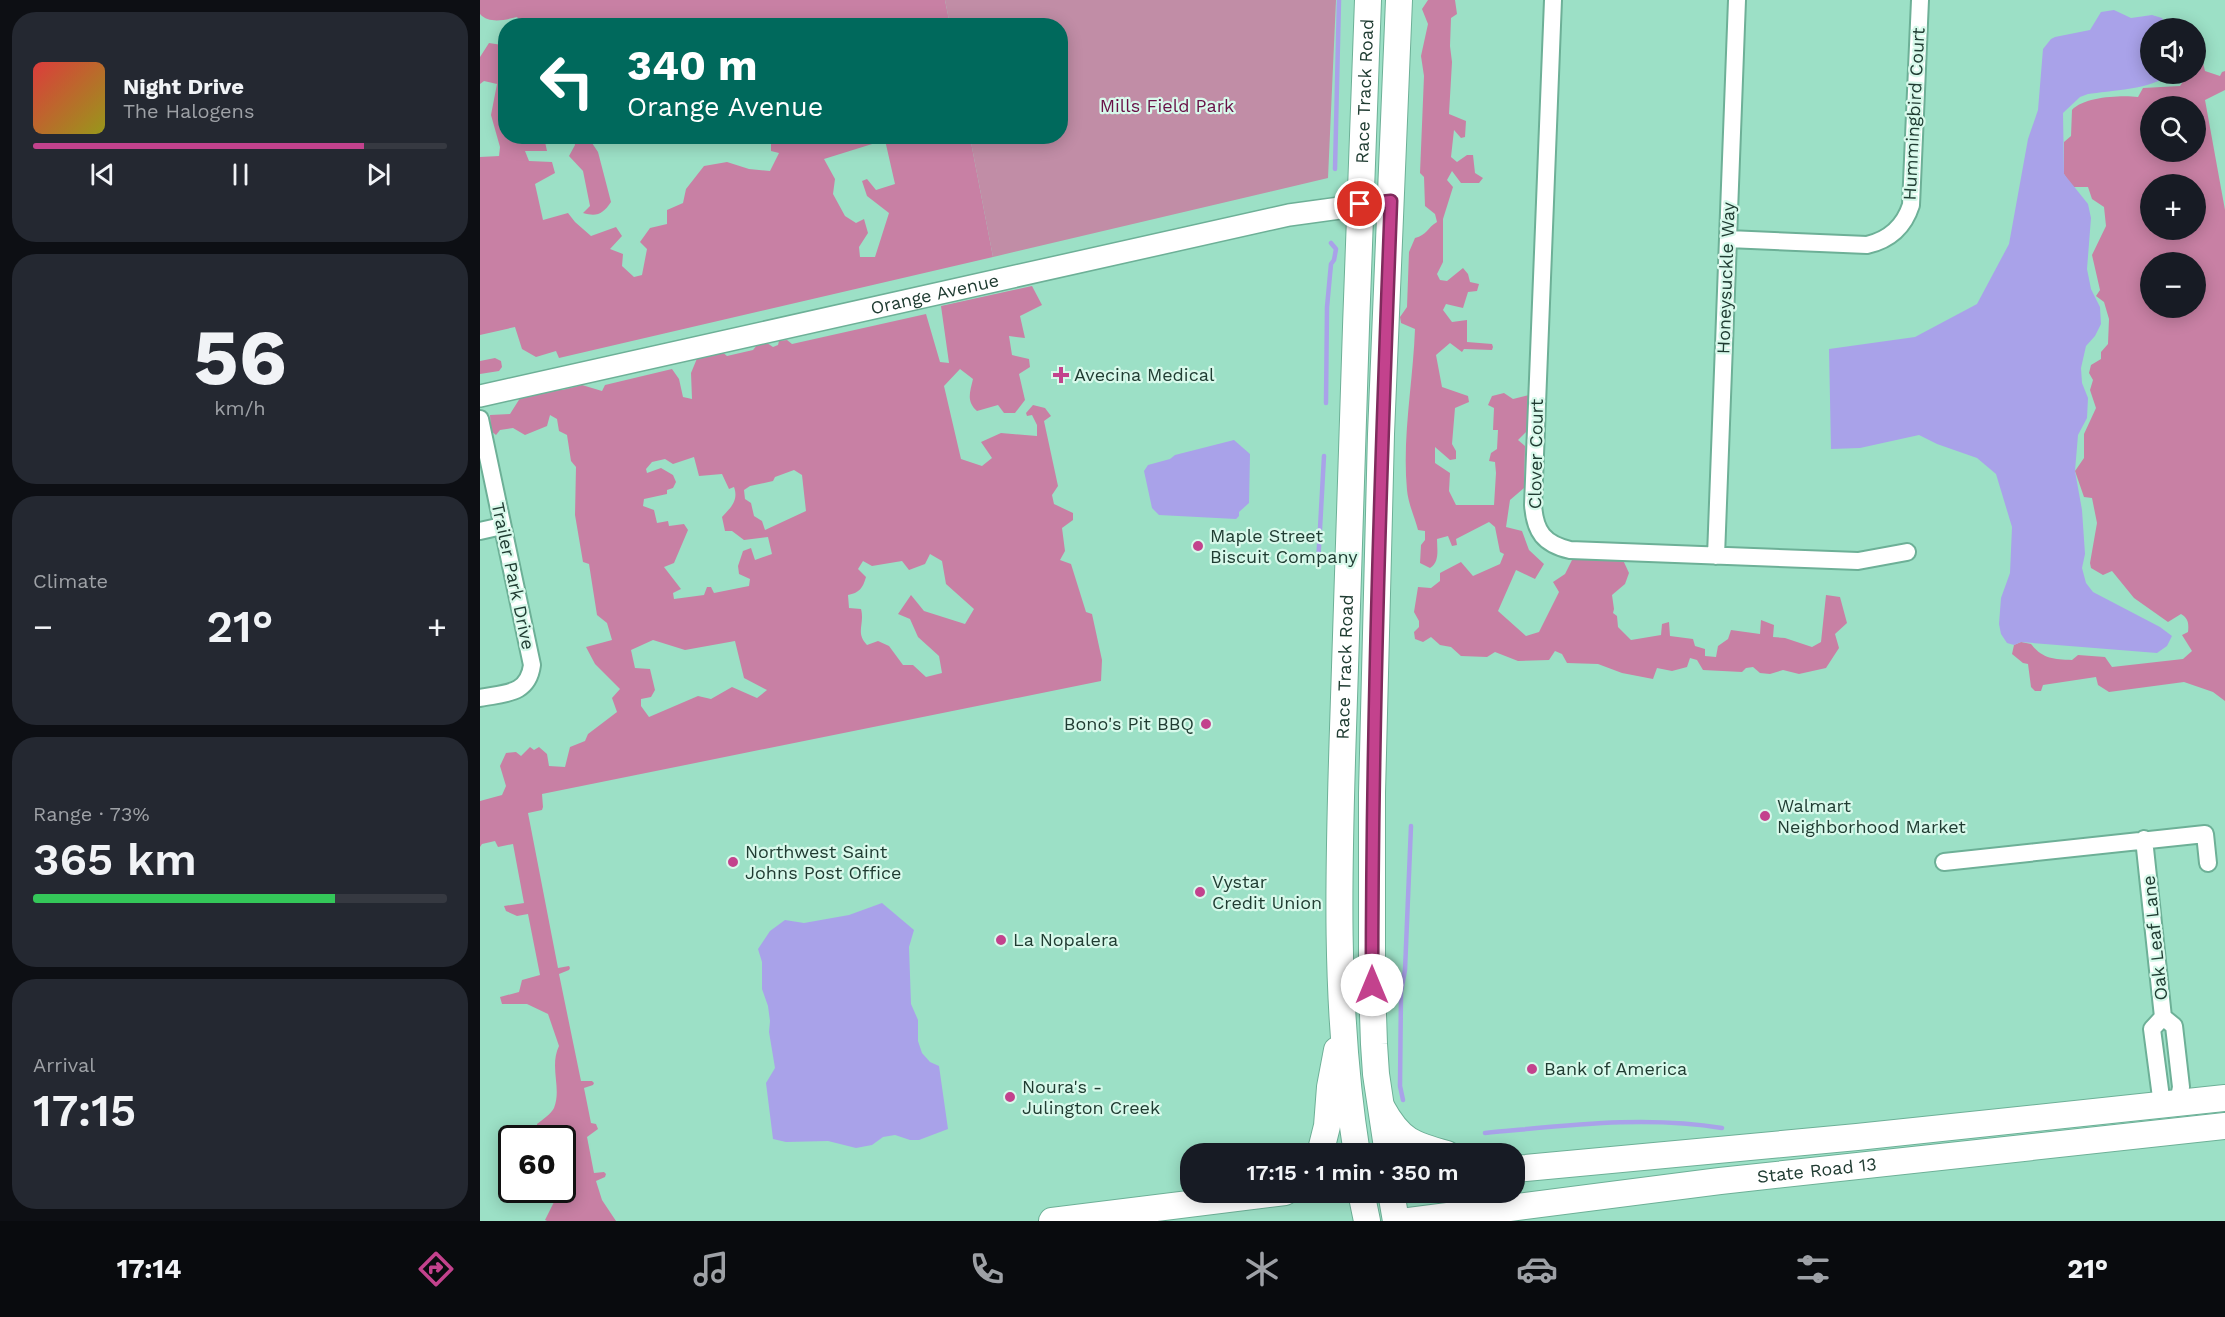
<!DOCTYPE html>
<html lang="en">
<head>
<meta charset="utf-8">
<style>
	:root { --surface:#171b24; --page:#242831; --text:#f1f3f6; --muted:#9ea1a6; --line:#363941; --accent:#c3428d }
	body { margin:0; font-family:"Work Sans",sans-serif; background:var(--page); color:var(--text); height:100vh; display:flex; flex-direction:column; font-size:22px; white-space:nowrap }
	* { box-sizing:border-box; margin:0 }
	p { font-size:20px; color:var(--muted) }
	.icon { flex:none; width:33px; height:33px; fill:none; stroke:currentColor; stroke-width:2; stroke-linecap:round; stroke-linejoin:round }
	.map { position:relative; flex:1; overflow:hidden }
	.details { display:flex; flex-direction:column; gap:12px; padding:12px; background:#0d0f14; width:480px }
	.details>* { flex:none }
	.guide { position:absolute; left:18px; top:18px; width:570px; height:126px; border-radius:24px; box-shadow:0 3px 15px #0003; background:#00695c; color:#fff; overflow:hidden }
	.fabs { position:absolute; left:1660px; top:18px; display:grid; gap:12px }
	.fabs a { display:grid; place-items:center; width:66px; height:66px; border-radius:50%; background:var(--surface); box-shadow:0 3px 15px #0003; font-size:30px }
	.speed { position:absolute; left:18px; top:1125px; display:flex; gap:12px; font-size:30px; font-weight:700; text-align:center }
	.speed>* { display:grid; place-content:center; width:78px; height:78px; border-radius:50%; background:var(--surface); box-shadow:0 3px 15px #0003; line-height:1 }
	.speed .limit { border:3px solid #111; border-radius:9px; background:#fff; color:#111 }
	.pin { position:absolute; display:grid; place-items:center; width:51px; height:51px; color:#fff; margin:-26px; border:3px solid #fff; border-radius:50%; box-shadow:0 2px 6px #0007 }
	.me { position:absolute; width:66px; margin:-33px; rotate:0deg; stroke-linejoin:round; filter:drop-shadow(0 0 4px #0008) }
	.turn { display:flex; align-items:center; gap:21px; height:126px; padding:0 30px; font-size:27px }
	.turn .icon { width:78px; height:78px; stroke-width:2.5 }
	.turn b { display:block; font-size:42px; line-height:51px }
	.big { font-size:45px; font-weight:600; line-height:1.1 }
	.details .widget { flex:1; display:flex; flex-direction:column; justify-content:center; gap:9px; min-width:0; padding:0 21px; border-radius:24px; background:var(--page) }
	.details .dial { align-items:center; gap:0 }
	.dial b { font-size:78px; line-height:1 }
	.song { display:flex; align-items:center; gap:18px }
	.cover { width:72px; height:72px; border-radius:9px; background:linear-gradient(135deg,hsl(0 70% 55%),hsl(60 70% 35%)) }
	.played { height:6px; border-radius:3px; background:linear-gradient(90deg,var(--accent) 80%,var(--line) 80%) }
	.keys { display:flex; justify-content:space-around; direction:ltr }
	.heat { display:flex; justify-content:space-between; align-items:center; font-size:33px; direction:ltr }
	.charge { height:9px; border-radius:4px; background:linear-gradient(90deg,#34c759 73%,var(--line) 0) }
	.trip { position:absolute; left:700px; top:1143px; width:345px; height:60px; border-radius:24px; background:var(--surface); box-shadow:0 3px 15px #0003; font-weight:600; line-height:60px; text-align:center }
	.dock { display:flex; height:96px; justify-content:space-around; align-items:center; background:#090b0e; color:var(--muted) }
	.dock .icon { width:42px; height:42px }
	.dock .active { color:var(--accent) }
	.dock b { font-size:27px; color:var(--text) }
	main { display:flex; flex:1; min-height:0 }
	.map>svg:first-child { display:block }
</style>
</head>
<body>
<main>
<section class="details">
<div class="widget">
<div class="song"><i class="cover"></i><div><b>Night Drive</b><p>The Halogens</p></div></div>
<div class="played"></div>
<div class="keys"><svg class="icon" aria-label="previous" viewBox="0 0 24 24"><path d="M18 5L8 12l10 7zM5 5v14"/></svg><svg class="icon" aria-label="pause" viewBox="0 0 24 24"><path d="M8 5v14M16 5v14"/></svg><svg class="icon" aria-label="next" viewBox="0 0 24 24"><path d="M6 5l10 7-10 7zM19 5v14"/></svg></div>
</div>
<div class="widget dial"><b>56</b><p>km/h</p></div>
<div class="widget"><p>Climate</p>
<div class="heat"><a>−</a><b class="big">21°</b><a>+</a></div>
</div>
<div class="widget"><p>Range · 73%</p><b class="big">365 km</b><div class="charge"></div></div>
<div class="widget"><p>Arrival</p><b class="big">17:15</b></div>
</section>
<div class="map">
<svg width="1745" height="1221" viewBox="0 0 1745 1221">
	<rect width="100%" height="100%" fill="#9ce0c6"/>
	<path fill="#c18da6" d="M465,0H856L848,178L513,257L490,137L580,136V26L470,25Z"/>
	<path fill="#c880a4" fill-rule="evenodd" d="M0,0H465L470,25H43L37,17C25,20 9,24 0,14Z
		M948,0H975L977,14L971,18L970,46L972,62L969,114L986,121L985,137L981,138L974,130L971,157L977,162L987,155H993L995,173L1003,178L999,183H981L972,171L967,180L973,187L963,219V262L957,274L960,280L967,281L983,268L988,274L990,282L999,284L997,291L988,292L983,308L966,304L963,310L972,322L987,320V342L1012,344L1013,347L1012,350L984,349L982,352L970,343L956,355L962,387L988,396L989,402L975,408L972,444L976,451V459L970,460L955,447V463L970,473L969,491L976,505H1014L1016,473L1015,462L1009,461L1011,453L1017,449L1018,430H1013L1014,408L1008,405L1012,396L1024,393L1033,399L1049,395L1047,431L1038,440L1045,446L1044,488L1030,500L1026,527L1042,531L1049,550L1064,564L1055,579L1036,570L1018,611L1046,636L1059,632L1079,592L1073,582L1085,574L1092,560H1143L1149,573L1145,584L1132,595L1134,609L1133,613L1137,616L1138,627L1151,640L1181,635L1182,624L1189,622L1190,636L1213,639L1215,646L1225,649V656L1236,657L1238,646L1248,639L1251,630L1280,634L1281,620L1294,625L1293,637L1305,638L1332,647L1341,642L1346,595L1360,597L1367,623L1355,634L1359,648L1346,668L1319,674L1303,670L1290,674L1280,673L1273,667L1266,668L1262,672L1223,670L1217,660L1210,658L1207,667L1192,671L1177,668L1173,679L1142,673L1118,664L1087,663L1082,654L1075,651L1069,660L1038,661L1015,652L1007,657L981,656L971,647L960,645L951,637L943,642L935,639L934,632L939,627V621L934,612L938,587L951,588L960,581V573L981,562L993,576L1020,564L1024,554L1020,552L1015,527L1009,522L976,539L977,545L972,546L968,536L957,539C957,549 960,562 950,568L940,563L941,545L945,540V531L938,530C935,518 928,503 927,490C922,437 933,383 935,329L921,323L920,317L927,307L929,252L935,238C947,235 947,228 957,222L955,214L945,206L944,177L940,173L944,76L941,56L948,24L942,9Z
		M9,43L22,45L25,48L26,136L64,137L67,151H45L49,161L72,162L75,173L55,184L63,220L88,213L95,222L111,236L136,227L142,236L130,249L143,254L142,266L154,277L162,275L167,249L160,242L170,228L187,224V210L203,203L206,189L224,166L247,162L269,169L290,171L299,153L291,151V137H490L513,257L79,358L76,351L56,357L42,349L35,327L0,335V157L19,156L20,147L11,115L17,84L4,81L0,84V57ZM405,140L415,184L396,190L387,179L382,181L387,196L409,213L395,257H380L379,247L388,233L384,219L376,223L365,216L353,194L355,179L344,159Z
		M1720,50L1725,71L1740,76L1742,72L1745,71V90L1725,100L1745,210V701L1733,692L1704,682L1629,692L1618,685L1616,677L1563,685L1561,691H1555L1551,687L1548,664L1543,663L1532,654L1534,645L1541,642L1551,644C1563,659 1573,659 1592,660L1598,655L1625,657L1632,667L1703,659L1712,651L1702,635L1708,632C1709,623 1708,618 1701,614L1688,622L1654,598L1632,571L1623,575L1611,568L1610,563L1617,523L1612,498L1604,497L1595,471L1604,458V434L1616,408L1610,390L1613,380L1609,373L1611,365L1621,359V352L1628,344L1629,319L1624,302L1616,296L1620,290L1612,255L1626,226L1624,207L1612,199L1608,187H1592L1584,174V142L1591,136L1592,110C1604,97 1640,95 1658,97L1663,88L1700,86L1708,74H1716V51ZM1671,106H1716V152H1671ZM1671,184H1716V230H1671ZM1671,262H1716V308H1671Z
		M94,137H108L118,152L131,202C123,214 117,217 103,213L110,206L103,171L89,156L95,145Z
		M552,286L562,305L540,316L545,338L529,336L532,355L549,359L550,367L539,374L545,400L535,413H524L518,405L497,411C486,401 490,392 493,379L480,369L464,386L481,459L502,466L512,458L501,442L521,433L557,436V425L552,415L547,416L546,413L553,405L565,408L571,416L564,421L578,486L572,495L574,504L593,513V520L582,528L585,551L580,560L591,564L606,612L612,614L622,660L621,681L62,794L63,807L62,810L48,813L78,968L89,966L90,968L89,970L79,974L101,1081H112L114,1083L113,1085L104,1088L111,1123L116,1124L118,1129L107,1137L114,1173L124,1172L126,1174L125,1177L116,1181L122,1200L136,1221H67L65,1220L80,1190H82L83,1184L87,1175L83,1155L82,1138L57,1135V1124C62,1120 71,1114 74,1108C82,1088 69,1067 79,1046L68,1014L47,1004H22L20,997L39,992L42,980L60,975L48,914L37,916L26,911L24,906L44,903L33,844L18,847L15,841L2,844L0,847V801L22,795L26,786L20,766L26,753L36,752L41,756L50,747L54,750L59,747L67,754L69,766L85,767L90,747L105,741L108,734L137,712L132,698L140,689L115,664L106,647L132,640L127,623L117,615L109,564L103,562L95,515L96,467L91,461L87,435L79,431L77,419L70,415L67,426L45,435L33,428L20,430L16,435L11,431L10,415L30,414L42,395L77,387L82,390L102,385L122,391L125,385L192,369L199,379L203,397L212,399L211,373L218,356L241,351L247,356L273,350L277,345L287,343L293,347L298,345L299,341L307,340L312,344L446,314L460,362L469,363L461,306ZM214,457L219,476L242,474L249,489L254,487C259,501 250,508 242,517L245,531H252L264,540L288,537L292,554L275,560L271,548L263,551L258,566L259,574L270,579L269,586L234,593L231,587H227L224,595L194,599L193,593L201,589L184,567L194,563L208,530L204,524L189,526L188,521L177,523L174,510L163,506L164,499L187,494V490L193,488L196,482L193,475L181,468L167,473L166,469L172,462L185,459L193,464ZM314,470L322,475L326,511L285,530L282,521L274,516L271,503L265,499L264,490L270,486L293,481L295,477ZM450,554L462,561L466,584L494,609L485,624L444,611L431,595L418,614L430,619L438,637L459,656L462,673L446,677L433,665H423L409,646L398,641L387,645C375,633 385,624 381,609L369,608L368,595C379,593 383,588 386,577L378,569L383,561L392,566L422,561L429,570L445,564ZM173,640L205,650L255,641L264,678L287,690L277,698L252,687L231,699L218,696L169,717L161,706V699L171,697L175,690L170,669L155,668L151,650Z
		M15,358L21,361L22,367L19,371L0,374V361Z"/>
	<path fill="#a9a2e9" d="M1634,10L1651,18L1672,15L1682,18L1688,28H1671V74H1688C1676,89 1627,91 1608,94L1600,97L1583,113L1584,174L1608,204L1611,218L1607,269L1611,289L1620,307L1621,324L1615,336L1606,346L1601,368L1602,383L1608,398L1607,418L1598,435L1595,471L1602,510L1605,554L1602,568L1606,583L1613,592L1680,627L1692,636L1687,646L1677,653L1541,642L1534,645L1527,643L1521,634L1519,624L1521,598L1530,573L1532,527L1516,474L1497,458L1457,444L1439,435L1380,448L1351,449L1349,349L1435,337L1497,304L1529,244L1548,139L1558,110L1563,49L1571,39L1575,37L1610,30L1621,12Z
		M754,440L770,454L769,503L759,512V516L756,519L679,515L672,508L664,471L668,465L690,459L695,455Z
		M402,903L434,930L429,947L431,1004L438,1020V1041L442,1053L450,1062L459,1066L468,1129L439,1140H430L415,1135L403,1137L392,1145L376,1148L348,1141L306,1142L293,1139L286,1083L295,1068L289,1032L290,1021L288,1006L282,989V962L278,949L290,931L305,920L324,923L369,915Z"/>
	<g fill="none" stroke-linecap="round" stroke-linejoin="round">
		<path stroke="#a9a2e9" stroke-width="4.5" d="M855,169L859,0
			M846,403L847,307L851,264L854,260L856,249L851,243
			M838,565L844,456
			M923,1100L920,1086L921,992L925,970L931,826
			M1005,1133C1084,1126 1163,1115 1242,1128"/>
		<defs>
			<path id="minor" d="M1073,0L1053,505C1055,532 1064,544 1090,550L1378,561L1427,552
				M1248,239L1387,245C1409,240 1424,227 1431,205L1440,0
				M0,419L52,665C48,695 25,693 0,698
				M0,531L22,526
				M1236,556L1257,0
				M1664,839L1683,1017L1694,1026L1701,1087L1698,1103
				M1464,862L1725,834L1728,863
				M1682,1105L1672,1029L1683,1017"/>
			<g id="tertiary">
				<path id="s1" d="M0,396L809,215L911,201"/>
			</g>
			<g id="primary">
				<path d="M902,1108C920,1141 933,1145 967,1154"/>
				<path d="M840,1154L847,1126L850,1087L857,1050"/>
				<path id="s2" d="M877,1154C851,992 860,829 865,667C871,445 880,222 888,0"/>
				<path d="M908,1154L896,1074L894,1044L892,985V793L901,434L919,0"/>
				<path d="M1035,1169L1377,1137L1745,1098"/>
				<path d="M881,1192L887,1221"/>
				<path d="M911,1192L916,1221"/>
				<path d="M572,1221L805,1192"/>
				<path id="s3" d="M929,1221L1240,1181L1745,1126"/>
			</g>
		</defs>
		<use href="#minor" stroke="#6db097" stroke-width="20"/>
		<use href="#tertiary" stroke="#6db097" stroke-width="24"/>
		<use href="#primary" stroke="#6db097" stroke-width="28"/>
		<use href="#minor" stroke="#fff" stroke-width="16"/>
		<use href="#tertiary" stroke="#fff" stroke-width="21"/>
		<use href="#primary" stroke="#fff" stroke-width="26"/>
	</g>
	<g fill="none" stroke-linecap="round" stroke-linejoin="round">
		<defs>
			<path id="route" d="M880,204L911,201C901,462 892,723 892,985"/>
		</defs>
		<use href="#route" stroke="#7f2b5c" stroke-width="15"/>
		<use href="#route" stroke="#c3428d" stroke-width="10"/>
	</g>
	<g fill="#c3428d" stroke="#d8f9eb" stroke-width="2">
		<path d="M578 366h6v6h6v6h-6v6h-6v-6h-6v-6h6z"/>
		<circle cx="718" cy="546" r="6"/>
		<circle cx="726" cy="724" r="6"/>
		<circle cx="1285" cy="816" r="6"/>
		<circle cx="253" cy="862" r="6"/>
		<circle cx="720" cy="892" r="6"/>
		<circle cx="521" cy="940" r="6"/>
		<circle cx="1052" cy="1069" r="6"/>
		<circle cx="530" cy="1097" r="6"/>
	</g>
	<g text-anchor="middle" stroke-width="4.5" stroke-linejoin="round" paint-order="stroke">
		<g font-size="18" fill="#203c32" stroke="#d8f9eb">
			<text dy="6" stroke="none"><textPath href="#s2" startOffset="1064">Race Track Road</textPath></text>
			<text transform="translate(1434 114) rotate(-87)" y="6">Hummingbird Court</text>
			<text transform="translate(1246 278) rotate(-88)" y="6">Honeysuckle Way</text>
			<text dy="6" stroke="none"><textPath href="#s1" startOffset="466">Orange Avenue</textPath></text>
			<text transform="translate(1056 454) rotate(-89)" y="6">Clover Court</text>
			<text transform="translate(33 576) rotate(78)" y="6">Trailer Park Drive</text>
			<text dy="6" stroke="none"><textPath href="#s2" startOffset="488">Race Track Road</textPath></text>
			<text transform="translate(1675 938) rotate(-96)" y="6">Oak Leaf Lane</text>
			<text dy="6" stroke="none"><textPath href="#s3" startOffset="411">State Road 13</textPath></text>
		</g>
		<g font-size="18" fill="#681046" stroke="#d8f9eb">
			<text x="687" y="112">Mills Field Park</text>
		</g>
		<g font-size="18" fill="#203c32" stroke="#d8f9eb" text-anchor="start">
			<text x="594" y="381">Avecina Medical</text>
			<text x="730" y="542">Maple Street<tspan x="730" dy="21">Biscuit Company</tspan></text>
			<text x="714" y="730" text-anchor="end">Bono's Pit BBQ</text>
			<text x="1297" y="812">Walmart<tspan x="1297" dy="21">Neighborhood Market</tspan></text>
			<text x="265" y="858">Northwest Saint<tspan x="265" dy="21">Johns Post Office</tspan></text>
			<text x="732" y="888">Vystar<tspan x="732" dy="21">Credit Union</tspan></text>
			<text x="533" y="946">La Nopalera</text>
			<text x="1064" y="1075">Bank of America</text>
			<text x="542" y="1093">Noura's -<tspan x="542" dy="21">Julington Creek</tspan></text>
		</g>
	</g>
</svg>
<div class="fabs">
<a><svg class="icon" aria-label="sound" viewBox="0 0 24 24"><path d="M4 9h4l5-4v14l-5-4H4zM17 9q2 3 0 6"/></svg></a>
<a><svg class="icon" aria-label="search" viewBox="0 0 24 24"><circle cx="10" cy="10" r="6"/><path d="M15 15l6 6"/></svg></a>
<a>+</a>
<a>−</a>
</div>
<div class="speed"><div class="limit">60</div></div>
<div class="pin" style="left:880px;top:204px;background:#d93025"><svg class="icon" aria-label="arrive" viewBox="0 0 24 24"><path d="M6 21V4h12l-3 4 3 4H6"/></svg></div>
<svg class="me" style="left:892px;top:985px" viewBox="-20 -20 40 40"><circle r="19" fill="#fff"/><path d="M0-13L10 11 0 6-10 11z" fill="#c3428d"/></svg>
<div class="trip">17:15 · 1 min · 350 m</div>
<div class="guide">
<div class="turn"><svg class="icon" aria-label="left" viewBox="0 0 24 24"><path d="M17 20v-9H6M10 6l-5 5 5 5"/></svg><div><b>340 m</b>Orange Avenue</div></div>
</div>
</div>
</main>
<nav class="dock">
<b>17:14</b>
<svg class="icon active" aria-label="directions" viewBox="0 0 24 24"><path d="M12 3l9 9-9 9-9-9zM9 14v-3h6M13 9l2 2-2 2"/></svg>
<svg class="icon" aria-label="music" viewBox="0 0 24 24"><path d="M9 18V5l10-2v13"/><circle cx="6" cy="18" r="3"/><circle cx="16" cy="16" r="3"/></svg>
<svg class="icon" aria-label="phone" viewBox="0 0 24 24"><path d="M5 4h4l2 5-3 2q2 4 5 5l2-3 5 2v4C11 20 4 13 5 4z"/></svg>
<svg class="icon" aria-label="climate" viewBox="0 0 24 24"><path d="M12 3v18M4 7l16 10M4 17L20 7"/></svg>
<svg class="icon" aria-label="car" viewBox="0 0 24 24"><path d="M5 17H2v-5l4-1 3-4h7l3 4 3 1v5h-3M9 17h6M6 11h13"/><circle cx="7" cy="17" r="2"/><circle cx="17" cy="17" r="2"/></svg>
<svg class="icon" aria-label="filters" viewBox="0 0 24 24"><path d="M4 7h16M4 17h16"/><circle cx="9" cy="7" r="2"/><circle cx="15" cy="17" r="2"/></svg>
<b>21°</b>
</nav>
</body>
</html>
